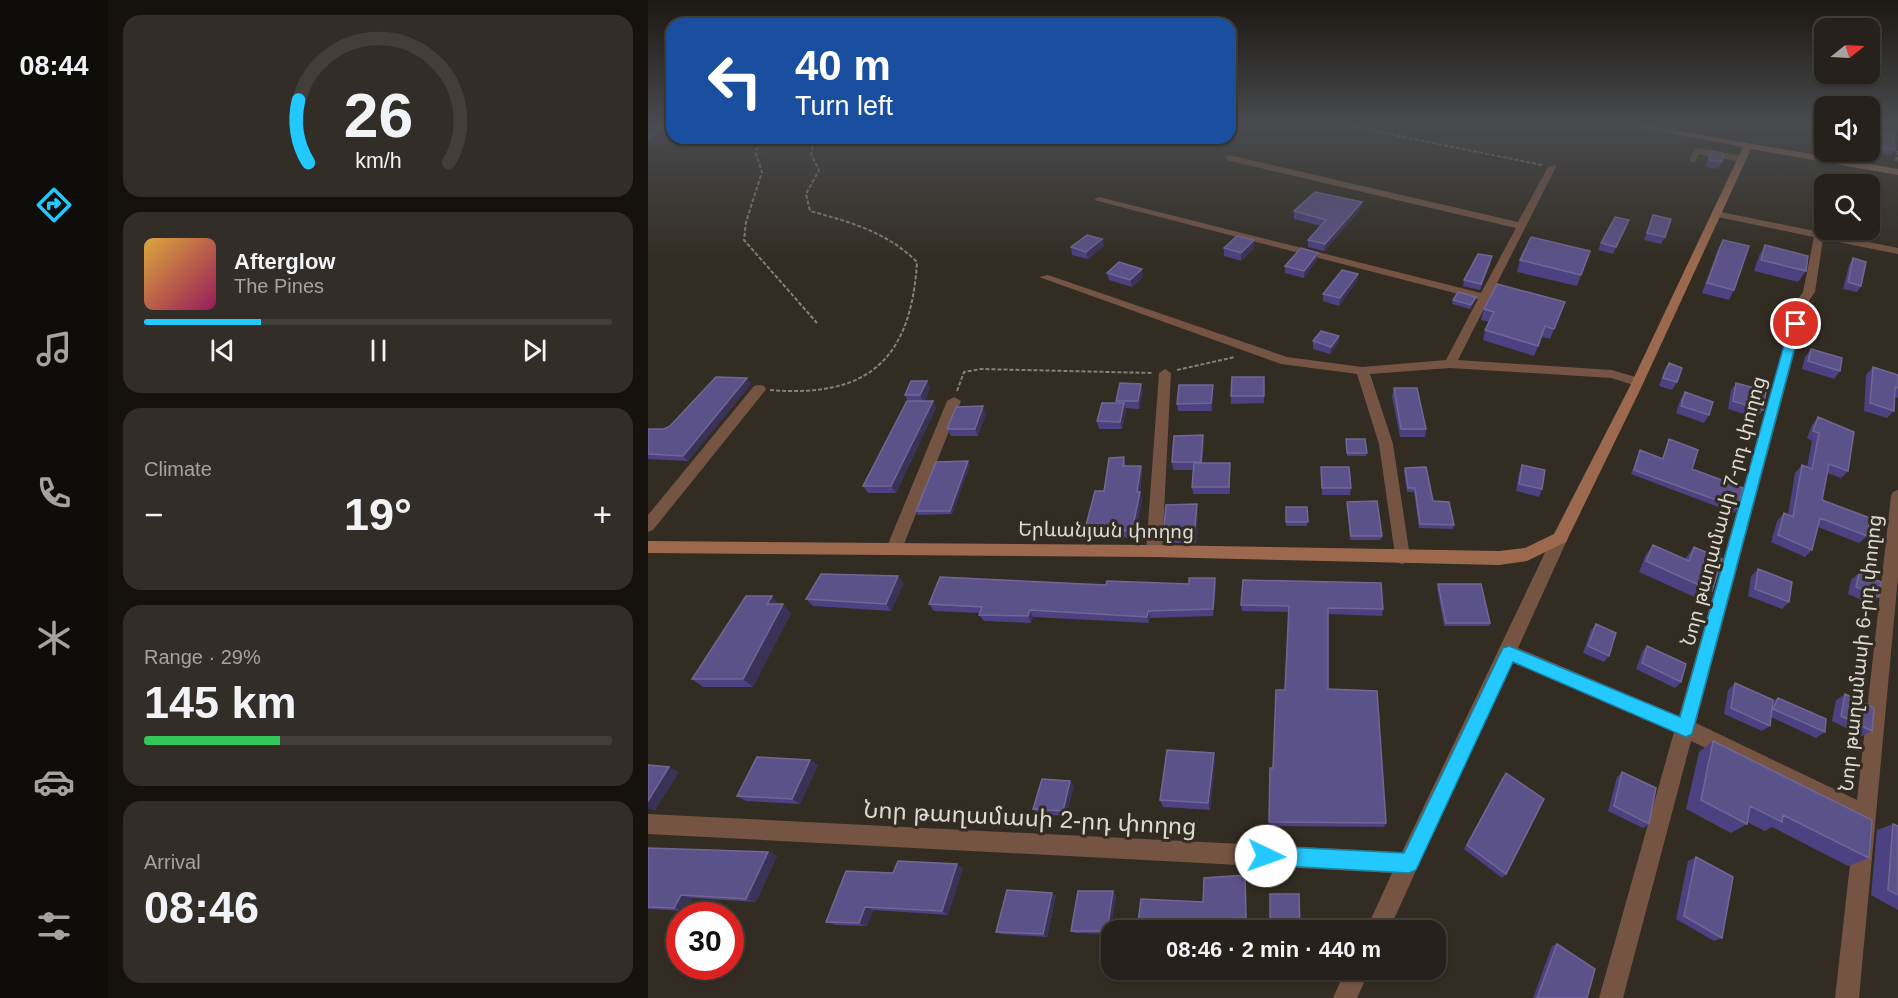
<!DOCTYPE html>
<html lang="en">
<head>
<meta charset="utf-8">
<style>
	:root { --surface:#26211a; --page:#322e27; --text:#f1f3f6; --muted:#a4a3a2; --line:#423e39; --accent:#23c9fe }
	body { margin:0; font-family:Arial,"Noto Sans Armenian",sans-serif; background:var(--page); color:var(--text); height:100vh; display:flex; flex-direction:column; font-size:22px; white-space:nowrap }
	* { box-sizing:border-box; margin:0 }
	p { font-size:20px; color:var(--muted) }
	.icon { flex:none; width:33px; height:33px; fill:none; stroke:currentColor; stroke-width:2; stroke-linecap:round; stroke-linejoin:round }
	.map { position:relative; flex:1; overflow:hidden }
	.drawer { display:flex; flex-direction:column; gap:15px; padding:15px; background:#15120e; width:540px }
	.drawer>* { flex:none }
	.guide { position:absolute; left:18px; top:18px; width:570px; height:126px; border-radius:18px; box-shadow:0 2px 4px #0004,0 0 0 2px var(--line); background:#1a4fa0; color:#fff; overflow:hidden }
	.needle { width:39px; rotate:72deg }
	.tools { position:absolute; left:1166px; top:18px; display:grid; gap:12px }
	.tools a { display:grid; place-items:center; width:66px; height:66px; border-radius:12px; background:var(--surface); box-shadow:0 2px 4px #0004,0 0 0 2px var(--line); font-size:30px }
	.speed { position:absolute; left:18px; top:902px; display:flex; gap:12px; font-size:30px; font-weight:700; text-align:center }
	.speed>* { display:grid; place-content:center; width:78px; height:78px; border-radius:50%; background:var(--surface); box-shadow:0 2px 4px #0004,0 0 0 2px var(--line); line-height:1 }
	.speed .limit { border:9px solid #d22; background:#fff; color:#111 }
	.pin { position:absolute; display:grid; place-items:center; width:51px; height:51px; color:#fff; margin:-26px; border:3px solid #fff; border-radius:50%; box-shadow:0 2px 6px #0007 }
	.me { position:absolute; width:66px; margin:-33px; rotate:93deg; stroke-linejoin:round; filter:drop-shadow(0 0 4px #0008) }
	.turn { display:flex; align-items:center; gap:21px; height:126px; padding:0 30px; font-size:27px }
	.turn .icon { width:78px; height:78px; stroke-width:2.5 }
	.turn b { display:block; font-size:42px; line-height:51px }
	.big { font-size:45px; font-weight:700; line-height:1.1 }
	.drawer .card { flex:1; display:flex; flex-direction:column; justify-content:center; gap:9px; min-width:0; padding:0 21px; border-radius:18px; background:var(--page) }
	.drawer .dial { align-items:center; gap:0 }
	.dial svg { height:156px; overflow:visible; fill:none; stroke:var(--line); stroke-width:7; stroke-linecap:round; text-anchor:middle }
	.dial text { fill:var(--text); stroke:none }
	.song { display:flex; align-items:center; gap:18px }
	.cover { width:72px; height:72px; border-radius:9px; background:linear-gradient(135deg,hsl(40 70% 55%),hsl(330 70% 35%)) }
	.played { height:6px; border-radius:3px; background:linear-gradient(90deg,var(--accent) 25%,var(--line) 25%) }
	.keys { display:flex; justify-content:space-around; direction:ltr }
	.heat { display:flex; justify-content:space-between; align-items:center; font-size:33px; direction:ltr }
	.charge { height:9px; border-radius:4px; background:linear-gradient(90deg,#34c759 29%,var(--line) 0) }
	.trip { position:absolute; left:453px; top:920px; width:345px; height:60px; border-radius:18px; background:var(--surface); box-shadow:0 2px 4px #0004,0 0 0 2px var(--line); font-weight:700; line-height:60px; text-align:center }
	main { display:flex; flex:1; min-height:0 }
	.tabs { display:flex; flex-direction:column; width:108px; justify-content:space-around; align-items:center; background:#0f0d0a; color:var(--muted) }
	.tabs .icon { width:42px; height:42px }
	.tabs .current { color:var(--accent) }
	.tabs b { font-size:27px; color:var(--text) }
	.map>svg:first-child { display:block }
</style>
</head>
<body>
<main>
<nav class="tabs">
<b>08:44</b>
<svg class="icon current" aria-label="directions" viewBox="0 0 24 24"><path d="M12 3l9 9-9 9-9-9zM9 14v-3h6M13 9l2 2-2 2"/></svg>
<svg class="icon" aria-label="music" viewBox="0 0 24 24"><path d="M9 18V5l10-2v13"/><circle cx="6" cy="18" r="3"/><circle cx="16" cy="16" r="3"/></svg>
<svg class="icon" aria-label="phone" viewBox="0 0 24 24"><path d="M5 4h4l2 5-3 2q2 4 5 5l2-3 5 2v4C11 20 4 13 5 4z"/></svg>
<svg class="icon" aria-label="climate" viewBox="0 0 24 24"><path d="M12 3v18M4 7l16 10M4 17L20 7"/></svg>
<svg class="icon" aria-label="car" viewBox="0 0 24 24"><path d="M5 17H2v-5l4-1 3-4h7l3 4 3 1v5h-3M9 17h6M6 11h13"/><circle cx="7" cy="17" r="2"/><circle cx="17" cy="17" r="2"/></svg>
<svg class="icon" aria-label="filters" viewBox="0 0 24 24"><path d="M4 7h16M4 17h16"/><circle cx="9" cy="7" r="2"/><circle cx="15" cy="17" r="2"/></svg>
</nav>
<section class="drawer">
<div class="card dial"><svg viewBox="0 0 100 80">
<path d="M14 69A42 42 0 1 1 86 69"/>
<path d="M14 69A42 42 0 0 1 9 37" stroke="#23c9fe"/>
<text x="50" y="56" font-size="32" font-weight="700">26</text>
<text x="50" y="72" font-size="11">km/h</text>
</svg></div>
<div class="card">
<div class="song"><i class="cover"></i><div><b>Afterglow</b><p>The Pines</p></div></div>
<div class="played"></div>
<div class="keys"><svg class="icon" aria-label="previous" viewBox="0 0 24 24"><path d="M18 5L8 12l10 7zM5 5v14"/></svg><svg class="icon" aria-label="pause" viewBox="0 0 24 24"><path d="M8 5v14M16 5v14"/></svg><svg class="icon" aria-label="next" viewBox="0 0 24 24"><path d="M6 5l10 7-10 7zM19 5v14"/></svg></div>
</div>
<div class="card"><p>Climate</p>
<div class="heat"><a>−</a><b class="big">19°</b><a>+</a></div>
</div>
<div class="card"><p>Range · 29%</p><b class="big">145 km</b><div class="charge"></div></div>
<div class="card"><p>Arrival</p><b class="big">08:46</b></div>
</section>
<div class="map">
<svg width="1250" height="998" viewBox="0 0 1250 998">
	<rect width="100%" height="100%" fill="#322c22"/>
	<g fill="none" stroke-linecap="round" stroke-linejoin="round">
		<path stroke="#878279" stroke-width="2" stroke-dasharray="4 2" stroke-linecap="butt" d="M696,125L894,165
			M117,138L107,151L114,172L98,222L96,240L169,323
			M1248,161L1250,151
			M529,370L587,357
			M122,390C220,398 263,360 269,262C239,232 202,222 162,211L158,194L171,170L163,154L165,146L177,138
			M309,391L316,372L333,369L505,373"/>
		<path stroke="#755443" stroke-width="6" d="M1045,159L1049,151L1094,159"/>
		<path fill="#755443" fill-rule="evenodd" d="M581,155L870,222L900,167L907,165L908,167L810,360L964,370L994,379L995,382L989,386L963,378L802,368L722,374L745,444L762,557L760,562L754,564L748,562L731,444L709,374L633,364L391,277L400,275L639,357L714,367L798,360L830,299L446,200L451,197L833,293L868,228L578,160V156Z
			M1068,211L1250,248V254L1175,239L1167,292L1160,302L1048,723L1209,800L1243,496L1245,492L1250,490V577L1211,998H1187L1207,820L1043,741L975,998H951L1026,732L863,662L741,930H718L744,873L0,834V814L754,852L904,538L906,534H918L920,538L870,648L1031,716L1148,302L1155,292L1166,237L1065,216V212Z
			M517,369L523,373L514,551L512,556L506,557L500,556L498,551L511,373Z
			M111,385L116,386L118,389L116,392L5,530L0,532V515L106,386Z
			M306,397L313,401L254,549L252,554L246,555L240,554L238,549L299,401Z
			M698,969H722L709,998H685Z"/>
		<path fill="#9d694e" fill-rule="evenodd" d="M978,125H995L1250,169V175L1103,149L993,388L918,542L879,561L851,565L506,557L0,553V541L506,545L851,551L877,548L906,534L981,388L1095,147Z"/>
	</g>
	<path fill="#4c4181" d="M0,125H24V136L8,145L0,144Z
		M1224,130L1247,150L1243,155L1228,153L1221,137V135Z
		M1063,151L1074,162L1070,169L1058,167L1060,158Z
		M714,202L713,209L676,251L660,247V240L673,226L646,219V211Z
		M1005,215L1017,237L1013,244L996,240Z
		M981,220L965,254L950,250L953,243Z
		M454,239L456,246L440,259L424,255L423,247Z
		M606,240V248L593,261L576,256V248Z
		M1075,240L1086,290L1081,300L1054,293L1070,249Z
		M1117,245L1158,271L1150,282L1106,271L1111,256Z
		M942,251L929,286L869,272L872,260Z
		M1205,258L1213,286L1209,292L1195,289L1201,265Z
		M669,260L656,278L637,273V266Z
		M843,262L832,290L815,286L816,280Z
		M459,273L495,277L484,287L461,280Z
		M710,274L709,281L691,306L675,301V294Z
		M828,297L822,309L804,304L805,300Z
		M917,302L902,339L894,337L886,356L835,340L837,330L841,322L833,320L836,309Z
		M691,336L690,343L682,354L665,349V341Z
		M1163,349L1192,371L1186,379L1154,369L1157,357Z
		M1021,363L1029,382L1024,390L1011,386L1016,371Z
		M1225,367L1250,375V398L1247,397L1246,411L1239,418L1216,411L1218,375Z
		M616,377V403L583,404V396Z
		M99,378L103,384L40,461L0,459V429H16L22,426Z
		M279,381L282,388L277,401L288,408L248,493H220L215,486L260,401L257,395Z
		M1088,383L1115,410L1109,418L1080,409L1083,390Z
		M493,384L495,391L491,409L477,408L478,411L474,429H451L449,421L468,403V401Z
		M565,385V392L564,411H530L529,404Z
		M746,388L778,429L777,437H752L744,396Z
		M1037,392L1061,415L1056,423L1028,413L1032,400Z
		M338,414L330,436H303L299,429Z
		M1170,417L1200,471L1193,478L1179,473L1174,500L1219,536L1211,543L1170,527L1164,550L1157,557L1123,542L1129,521L1136,513L1140,515L1147,473L1154,465L1159,467L1164,441L1159,438L1164,425Z
		M698,439L719,453L718,456H699Z
		M1021,439L1044,469L1090,508L1086,513L983,474L990,455L992,450L1014,458L1019,444Z
		M556,443L554,463H582V494H545L544,487L545,470H525L524,462Z
		M476,457L478,466H493L494,473L492,492L494,500L486,538L439,536L437,529L456,491Z
		M322,465L304,514L270,515L268,511Z
		M874,465L894,489L891,497L868,491L871,473Z
		M673,467L703,488L702,495H674Z
		M757,468L806,525L805,529L771,528L766,492H759L756,471Z
		M699,502L734,536L733,540H702L699,506Z
		M638,507H659V526H638Z
		M550,512L548,543H517L515,536Z
		M1005,545L1037,559L1046,547L1064,591L1055,601L991,572L997,556Z
		M1110,569L1141,602L1134,609L1100,596L1103,576Z
		M1211,573L1231,597L1222,604L1200,594L1203,580Z
		M256,583L243,611L165,606L158,599Z
		M790,584L842,623L841,626H796L789,588Z
		M458,585H568L565,616L502,618L501,623L385,617L383,623L336,621L331,615L332,613L286,611L281,604Z
		M132,604L143,613L105,687H55L44,679Z
		M593,605L735,609L734,616L680,614V689L738,823L736,827L621,826L622,768H625L637,690L640,612L594,611Z
		M948,624L961,656L956,662L935,653L943,630Z
		M999,646L1033,682L1027,688L988,669L994,652Z
		M1087,683L1124,702L1130,698L1177,732L1168,738L1123,717L1122,726L1114,731L1076,714L1080,690Z
		M1197,694L1224,731L1214,736L1184,721L1188,700Z
		M1065,741L1221,858L1200,866L1124,827L1117,831L1099,822V824L1083,833L1038,809L1051,752Z
		M567,761L562,810L515,807L512,800Z
		M170,765L152,804L98,801L89,796Z
		M974,772L1001,824L995,828L960,811L969,777Z
		M858,773V874L854,878L816,849L854,778Z
		M426,786L418,816L390,814L385,809Z
		M1245,824L1250,826V910L1223,895L1229,830Z
		M0,848L120,852L129,856L108,902L44,898L37,911L0,909Z
		M1048,857L1074,938L1066,941L1028,919L1040,861Z
		M315,868L300,915L225,910L219,926L187,925L178,922L245,873Z
		M597,875L598,922L539,925L489,930L555,902Z
		M404,893L408,896L399,937L354,934L348,932Z
		M468,895L462,934L427,933L423,931Z
		M909,944L939,998H885L904,946Z"/>
	<path fill="#3b3257" d="M24,126V136L8,145L3,137Z
		M714,202L713,209L676,251L677,244Z
		M454,239L456,246L440,259L438,252Z
		M606,240V248L593,261V253Z
		M670,253L669,260L656,278V271Z
		M494,269L495,277L484,287L482,280Z
		M710,274L709,281L691,306L692,298Z
		M691,336L690,343L682,354L683,347Z
		M99,378L103,384L40,461L35,456Z
		M279,381L282,388L276,403L272,395Z
		M493,384L495,391L491,409L490,401Z
		M565,385V392L564,411L563,403Z
		M285,401L288,408L248,493L243,486Z
		M476,403L478,411L474,429L472,422Z
		M335,406L338,414L330,436L327,429Z
		M555,435L556,443L554,469L553,462Z
		M320,461L322,465L304,514L302,511Z
		M493,466L494,473L491,499L492,492L494,500L486,538L484,531Z
		M549,504L550,512L548,543L546,536Z
		M250,576L256,583L243,611L238,604Z
		M567,578L568,585L565,616V609Z
		M124,596L132,605L119,604Z
		M135,604L143,613L105,687L95,679Z
		M382,610L385,617L383,623L380,616Z
		M500,611L502,618L501,623L499,617Z
		M566,753L567,761L562,810L560,803Z
		M162,760L170,765L152,804L144,799Z
		M21,767L31,772L7,811L0,808V801Z
		M422,781L426,786L418,816L415,811Z
		M120,852L129,856L108,902L98,899Z
		M309,864L315,868L300,915L294,911Z
		M465,891L468,895L462,934L459,931Z
		M404,893L408,896L399,937L395,934Z
		M33,895L44,898L37,911L26,908Z
		M217,907L225,910L219,926L211,923Z
		M536,921L539,925L538,930H535Z"/>
	<path fill="#5c528a" stroke="#706795" stroke-width="1.5" d="M0,125H24V126L3,137H0Z
		M1224,130L1246,132L1247,150L1232,148Z
		M1063,151L1075,153L1074,162L1061,160Z
		M667,192L714,202L677,244L660,240L678,220L646,211Z
		M1005,215L1023,219L1017,237L999,233Z
		M967,217L981,220L968,247L953,243Z
		M439,235L454,239L438,252L423,247Z
		M589,236L606,240L593,253L576,248Z
		M883,237L942,251L933,275L872,260Z
		M1075,240L1101,246L1086,290L1059,283Z
		M1117,245L1160,256L1158,271L1113,260Z
		M653,248L670,253L656,271L637,266Z
		M830,254L844,256L833,284L816,280Z
		M1205,258L1218,262L1213,286L1200,282Z
		M471,262L494,269L482,280L459,273Z
		M694,270L710,274L692,298L675,294Z
		M849,284L917,302L906,329L897,326L890,346L837,330L846,312L836,309Z
		M810,292L828,297L823,305L805,300Z
		M673,331L691,336L683,347L665,341Z
		M1163,349L1194,358L1192,371L1160,361Z
		M1021,363L1034,368L1029,382L1015,378Z
		M1225,367L1250,375V388L1247,387L1246,411L1222,403Z
		M68,377L99,378L35,456L0,454V429H16L22,426Z
		M584,377H616V396H583Z
		M263,381H279L272,395H257Z
		M472,383L493,384L490,401H468Z
		M1088,383L1118,391L1115,410L1085,401Z
		M531,385H565L563,403L529,404Z
		M746,388H769L778,429H753Z
		M1037,392L1065,402L1061,415L1033,406Z
		M259,401H285L243,486H215Z
		M454,403H476L472,422L449,421Z
		M335,406L327,429H299L308,407Z
		M1170,417L1206,432L1200,471L1181,464L1174,500L1222,518L1219,536L1172,518L1164,550L1130,535L1136,513L1145,517L1154,465L1164,469L1171,433L1165,431Z
		M555,435L553,462H524L526,436Z
		M698,439H717L719,453H699Z
		M1021,439L1050,450L1044,469L1095,488L1090,508L986,470L992,450L1015,459Z
		M476,457L475,466H493L489,492H492L484,531L437,529L447,491H456L461,458Z
		M320,461L302,511H268L288,462Z
		M546,463H582L581,487H544Z
		M874,465L897,470L894,489L871,484Z
		M673,467H701L703,488H674Z
		M778,467L785,501L801,502L806,525L772,524L767,488H760L757,468Z
		M729,501L734,536H703L699,502Z
		M549,504L546,536H515L518,505Z
		M638,507H659L660,522H638Z
		M1005,545L1041,561L1046,547L1074,559L1064,591L998,561Z
		M1110,569L1144,582L1141,602L1107,589Z
		M1211,573L1233,582L1231,597L1208,587Z
		M173,574L250,576L238,604L158,599Z
		M292,577L458,585L459,581L541,584V578H567L565,609L500,611L499,617L382,610L380,616L331,615L334,607L281,604Z
		M595,580L733,583L735,609L680,608V689L729,691L738,823L621,822L622,768H625L628,690H637L641,606L593,605Z
		M790,584H833L842,623H798Z
		M98,596H124L119,604H135L95,679H44Z
		M948,624L968,633L961,656L940,646Z
		M999,646L1038,664L1033,682L994,663Z
		M1087,683L1125,700L1122,726L1083,708Z
		M1197,694L1226,708L1224,731L1193,716Z
		M1130,698L1178,719L1177,732L1125,709Z
		M1065,741L1224,820L1221,858L1135,815L1134,822L1102,806L1099,824L1053,800Z
		M519,750L566,753L560,803L512,800Z
		M109,757L162,760L144,799L89,796Z
		M0,765L21,767L0,801Z
		M974,772L1008,788L1001,824L966,806Z
		M858,773L896,799L858,874L819,845Z
		M394,779L422,781L415,811L385,809Z
		M1245,824L1250,826V895L1240,890Z
		M0,848L120,852L98,899L33,895L26,908L0,907Z
		M1048,857L1085,877L1074,938L1036,916Z
		M250,861L309,864L294,911L217,907L211,923L178,922L198,871L245,873Z
		M597,875L598,918L536,921L535,930H489L493,899L555,902L556,878Z
		M359,890L404,893L395,934L348,932Z
		M430,891H465L459,931H423Z
		M622,894H651L652,930H622Z
		M909,944L947,969L939,998H889Z"/>
	<linearGradient id="sky" x2="0" y2="1"><stop stop-color="#1c1813"/><stop offset="0.47" stop-color="#494b4f"/><stop offset="1" stop-color="#494b4f" stop-opacity="0"/></linearGradient>
	<rect width="1250" height="264" fill="url(#sky)"/>
	<path fill="#23c9fe" stroke="#1783a5" stroke-width="1.5" d="M1148,321L1153,324L1044,734L1038,737L865,662L768,870L761,873L618,865L611,863L609,856L611,849L618,846L756,853L855,648L861,646L1032,717L1142,324Z"/>
	<g text-anchor="middle" stroke-width="6" stroke-linejoin="round" paint-order="stroke">
		<g font-size="20" fill="#ddd9d3" stroke="#322c22">
			<text transform="translate(1075 511) rotate(-75)" y="7">Նոր թաղամասի 7-րդ փողոց</text>
			<text transform="translate(458 530) rotate(1)" y="7">Երևանյան փողոց</text>
			<text transform="translate(1212 653) rotate(-84)" y="7">Նոր թաղամասի 6-րդ փողոց</text>
		</g>
		<g font-size="24" fill="#ddd9d3" stroke="#322c22">
			<text transform="translate(382 818) rotate(3)" y="8">Նոր թաղամասի 2-րդ փողոց</text>
		</g>
	</g>
</svg>
<div class="tools">
<a><svg class="needle" viewBox="-14 -14 28 28"><path d="M0-13l5 13h-10z" fill="#e53935"/><path d="M0 13l5-13h-10z" fill="#a4a3a2"/></svg></a>
<a><svg class="icon" aria-label="sound" viewBox="0 0 24 24"><path d="M4 9h4l5-4v14l-5-4H4zM17 9q2 3 0 6"/></svg></a>
<a><svg class="icon" aria-label="search" viewBox="0 0 24 24"><circle cx="10" cy="10" r="6"/><path d="M15 15l6 6"/></svg></a>
</div>
<div class="speed"><div class="limit">30</div></div>
<div class="pin" style="left:1148px;top:324px;background:#d93025"><svg class="icon" aria-label="arrive" viewBox="0 0 24 24"><path d="M6 21V4h12l-3 4 3 4H6"/></svg></div>
<svg class="me" style="left:618px;top:856px" viewBox="-20 -20 40 40"><circle r="19" fill="#fff"/><path d="M0-13L10 11 0 6-10 11z" fill="#23c9fe"/></svg>
<div class="trip">08:46 · 2 min · 440 m</div>
<div class="guide">
<div class="turn"><svg class="icon" aria-label="left" viewBox="0 0 24 24"><path d="M17 20v-9H6M10 6l-5 5 5 5"/></svg><div><b>40 m</b>Turn left</div></div>
</div>
</div>
</main>
</body>
</html>
